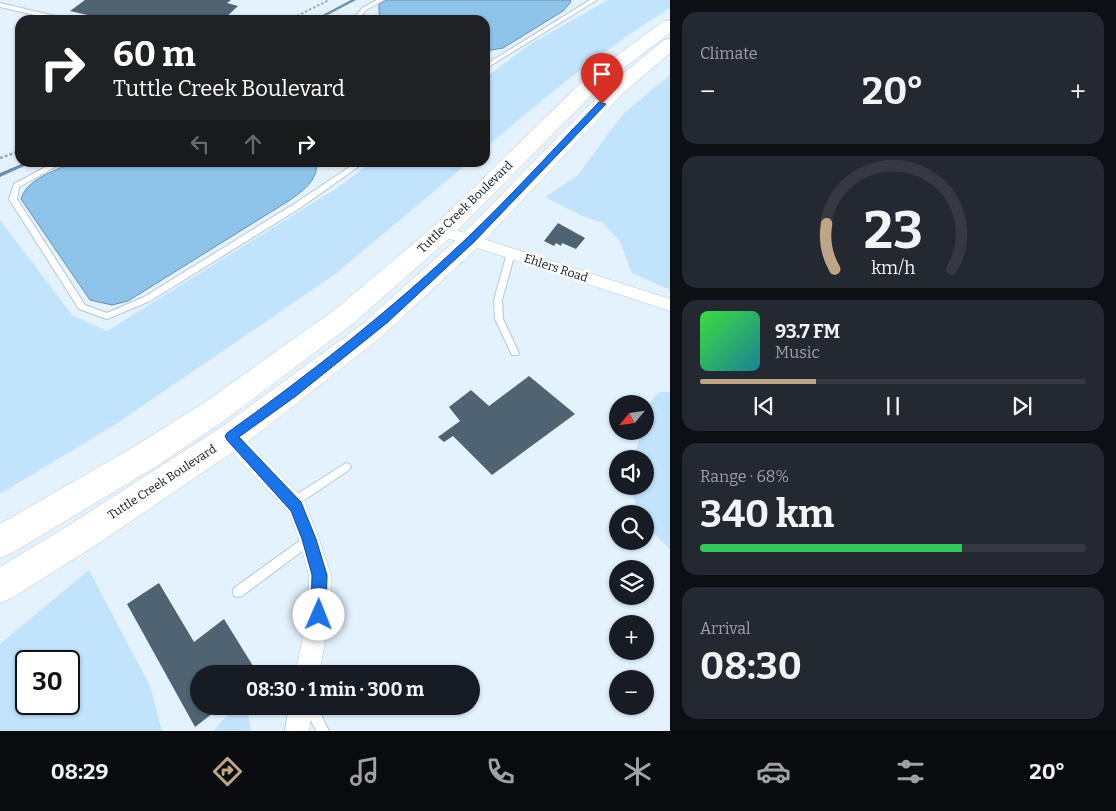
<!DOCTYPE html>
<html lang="en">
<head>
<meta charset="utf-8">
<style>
	:root { --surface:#171b24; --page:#242831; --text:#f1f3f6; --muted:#9ea1a6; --line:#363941; --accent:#bfa587 }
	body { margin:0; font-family:Bitter,serif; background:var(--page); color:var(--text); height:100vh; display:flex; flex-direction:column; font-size:19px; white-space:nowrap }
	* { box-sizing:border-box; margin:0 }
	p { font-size:16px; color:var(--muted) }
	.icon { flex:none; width:28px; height:28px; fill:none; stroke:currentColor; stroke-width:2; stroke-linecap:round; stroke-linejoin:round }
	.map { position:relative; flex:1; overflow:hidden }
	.sheet { display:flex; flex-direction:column; gap:12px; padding:12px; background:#0d0f14; width:446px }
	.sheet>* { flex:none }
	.banner { position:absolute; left:15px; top:15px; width:475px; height:152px; border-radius:15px; box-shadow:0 1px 4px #0004; background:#202124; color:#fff; overflow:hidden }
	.needle { width:32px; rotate:241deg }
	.tools { position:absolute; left:609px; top:395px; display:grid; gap:10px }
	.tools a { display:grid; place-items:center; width:45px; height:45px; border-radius:50%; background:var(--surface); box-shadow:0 1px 4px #0004; font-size:25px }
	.speed { position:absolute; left:15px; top:650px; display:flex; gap:10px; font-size:25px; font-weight:700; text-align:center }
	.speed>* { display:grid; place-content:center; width:65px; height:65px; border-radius:50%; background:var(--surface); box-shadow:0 1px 4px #0004; line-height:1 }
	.speed .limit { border:2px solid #111; border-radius:8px; background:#fff; color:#111 }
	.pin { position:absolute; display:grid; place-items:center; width:42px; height:42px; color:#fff; margin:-51px -21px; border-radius:50% 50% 50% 0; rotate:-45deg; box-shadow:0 0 5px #0007 }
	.pin .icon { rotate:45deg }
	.me { position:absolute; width:55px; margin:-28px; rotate:1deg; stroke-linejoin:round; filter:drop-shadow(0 0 4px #0008) }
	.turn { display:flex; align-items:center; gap:18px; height:105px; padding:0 15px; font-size:22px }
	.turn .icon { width:65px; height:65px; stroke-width:2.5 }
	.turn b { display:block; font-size:35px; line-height:42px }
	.lanes { display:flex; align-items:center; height:48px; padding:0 15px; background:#0003; justify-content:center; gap:25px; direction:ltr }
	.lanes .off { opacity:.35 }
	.big { font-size:38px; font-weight:700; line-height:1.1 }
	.sheet .widget { flex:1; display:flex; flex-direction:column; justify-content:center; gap:8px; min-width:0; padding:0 18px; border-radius:15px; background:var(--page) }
	.sheet .dial { align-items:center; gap:0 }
	.dial svg { height:130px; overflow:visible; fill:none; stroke:var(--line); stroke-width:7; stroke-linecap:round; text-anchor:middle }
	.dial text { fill:var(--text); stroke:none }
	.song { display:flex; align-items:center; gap:15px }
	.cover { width:60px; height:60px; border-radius:8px; background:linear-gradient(135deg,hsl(120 70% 55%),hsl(190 70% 35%)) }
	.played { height:5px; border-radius:2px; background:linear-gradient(90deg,var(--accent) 30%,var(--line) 30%) }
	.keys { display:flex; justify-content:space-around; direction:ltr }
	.heat { display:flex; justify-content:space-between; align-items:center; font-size:28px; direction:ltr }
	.charge { height:8px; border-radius:4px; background:linear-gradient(90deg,#34c759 68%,var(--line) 0) }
	.trip { position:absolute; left:190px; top:665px; width:290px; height:50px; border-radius:25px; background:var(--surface); box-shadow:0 1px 4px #0004; font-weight:700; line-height:50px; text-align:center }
	.tab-bar { display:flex; height:80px; justify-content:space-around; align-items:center; background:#090b0e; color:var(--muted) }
	.tab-bar .icon { width:35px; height:35px }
	.tab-bar .selected { color:var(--accent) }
	.tab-bar b { font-size:22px; color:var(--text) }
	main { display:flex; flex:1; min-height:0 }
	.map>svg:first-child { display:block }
</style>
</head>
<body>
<main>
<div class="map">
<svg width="670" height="731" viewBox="0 0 670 731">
	<rect width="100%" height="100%" fill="#e4f2fd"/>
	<path fill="#c1e3fc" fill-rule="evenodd" d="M608,0H670V8C604,48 544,98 485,148V78L532,43Z
		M670,75V290L632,273L619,240L603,223L580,215L545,197L578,175L623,114Z
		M372,162L468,163L334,275L116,424L0,494V220L72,315L107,331L337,188Z
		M660,392H670V549L645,525V514H637L631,486H645V459H634L641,431H645C645,412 645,405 660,392Z
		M89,570L150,686L162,731H0V644ZM69,661V704H26V661Z
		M236,706H247L251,731H213Z"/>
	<path fill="#8fc4ea" stroke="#6890ac" d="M387,0H570L571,2L563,11L503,48L486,51L485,20H389L379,14V4Z
		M72,163L317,162V163C317,181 304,190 290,200L128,301L112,305L90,300L21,199C27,179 54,171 72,163Z"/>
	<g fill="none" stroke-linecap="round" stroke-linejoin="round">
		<path fill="#6890ac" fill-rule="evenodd" d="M351,0H356L318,20H313Z
			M26,162H33L0,177V173Z"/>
	</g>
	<path fill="#4f6372" d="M85,0H231L227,3L238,6L223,20H109L70,11Z
		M558,223L585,238L576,249L562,243L561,246L556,243L554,246L544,241Z
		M529,376L575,414L492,475L453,436L444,442L438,437L460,421L449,407L471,390L489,406Z
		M159,583L194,642L224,619L258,674H199V706H222L195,727L127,604Z"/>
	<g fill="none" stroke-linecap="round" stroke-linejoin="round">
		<defs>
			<path id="lane" d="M377,0H384L366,10L362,15L376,20C370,20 364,18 359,18C352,17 344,20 337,20L357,15L362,8Z
				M590,0H597L485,69V65Z
				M0,3L64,18L67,20H57L0,7Z
				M55,162H64L19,187L17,199L85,305L107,313L144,297L294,204L357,162H365L300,208L150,301L107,319L79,309L9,199L14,184Z
				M511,250L515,253L502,300L503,319L519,353L518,355H512L495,319L494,300L507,253Z
				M346,463L349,464L351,467L349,470L297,505L293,507L289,505L288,502L289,499Z
				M309,534L313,535L314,539L313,543L242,596L238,597L234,596L233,592L234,588Z
				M304,706H317L329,731H316Z"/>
			<path id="street" d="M443,226L670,299V311L438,235L436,231L438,227Z
				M231,429L238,431L304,500L319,539L331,575L330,615L319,674H295L308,615L309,575L299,539L289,513L224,443L222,437L224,431Z
				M289,706H313L309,731H285Z"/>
			<path id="highway" d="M670,20V33L600,86L451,237L355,322L225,420L157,466L12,553L0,558V524L135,446L205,402L337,308L435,225L586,78L664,21Z
				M670,39V53L621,95L479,246L379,339L242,446L93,547L12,598L0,603V567L69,525L220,428L361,325L463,234L607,87L664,40Z"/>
		</defs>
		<use href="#lane" stroke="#b1c8d9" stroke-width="2"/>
		<use href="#street" stroke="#b1c8d9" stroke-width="1"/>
		<use href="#highway" stroke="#b1c8d9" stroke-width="1"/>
		<path stroke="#9ca8b2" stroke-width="2" stroke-dasharray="2.5 2" stroke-linecap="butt" d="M289,20L329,0"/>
		<path stroke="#9ca8b2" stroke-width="2.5" stroke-dasharray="3 2" stroke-linecap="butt" d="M0,158L20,151"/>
		<use href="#lane" fill="#fff" fill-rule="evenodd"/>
		<use href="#street" fill="#fff" fill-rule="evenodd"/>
		<use href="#highway" fill="#fff" fill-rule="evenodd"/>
	</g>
	<path fill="#1a73e8" stroke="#114b97" d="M599,102L606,104L474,242L388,322L296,396L239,437L301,502L316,539L327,575L326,615L324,620L319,622L313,620L311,615L312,575L302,539L291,511L227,440L225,436L227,433C311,373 392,309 467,238C513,194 555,147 599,102Z"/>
	<g text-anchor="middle" stroke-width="5" stroke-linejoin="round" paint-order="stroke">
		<g font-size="12" fill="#0e171d" stroke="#fff">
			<text transform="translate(465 207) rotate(-44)" y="4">Tuttle Creek Boulevard</text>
			<text transform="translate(556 268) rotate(18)" y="4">Ehlers Road</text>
			<text transform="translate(162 482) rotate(-33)" y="4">Tuttle Creek Boulevard</text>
		</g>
	</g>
</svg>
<div class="tools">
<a><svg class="needle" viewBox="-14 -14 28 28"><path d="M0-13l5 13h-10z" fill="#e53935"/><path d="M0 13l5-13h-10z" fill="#9ea1a6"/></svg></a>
<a><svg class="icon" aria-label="sound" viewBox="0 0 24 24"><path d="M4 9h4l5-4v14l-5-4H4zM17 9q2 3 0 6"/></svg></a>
<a><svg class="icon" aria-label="search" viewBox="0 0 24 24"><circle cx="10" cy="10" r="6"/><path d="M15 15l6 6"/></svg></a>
<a><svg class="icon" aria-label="layers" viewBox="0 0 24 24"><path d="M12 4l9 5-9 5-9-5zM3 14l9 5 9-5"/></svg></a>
<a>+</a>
<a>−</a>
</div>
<div class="speed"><div class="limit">30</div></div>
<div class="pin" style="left:602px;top:104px;background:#d93025"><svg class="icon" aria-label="arrive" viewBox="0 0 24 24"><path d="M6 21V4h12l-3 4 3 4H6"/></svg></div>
<svg class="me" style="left:319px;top:615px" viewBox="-20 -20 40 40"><circle r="19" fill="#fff"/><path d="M0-13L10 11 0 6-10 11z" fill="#1a73e8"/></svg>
<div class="trip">08:30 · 1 min · 300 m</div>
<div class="banner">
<div class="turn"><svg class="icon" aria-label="right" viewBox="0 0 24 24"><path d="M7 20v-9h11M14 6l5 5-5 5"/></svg><div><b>60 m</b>Tuttle Creek Boulevard</div></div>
<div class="lanes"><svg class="icon off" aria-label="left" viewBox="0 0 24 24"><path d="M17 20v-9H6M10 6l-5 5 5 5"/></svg><svg class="icon off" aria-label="ahead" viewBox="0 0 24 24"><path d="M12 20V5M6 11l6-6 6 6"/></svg><svg class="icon" aria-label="right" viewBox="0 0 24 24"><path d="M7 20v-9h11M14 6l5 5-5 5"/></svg></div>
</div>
</div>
<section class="sheet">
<div class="widget"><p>Climate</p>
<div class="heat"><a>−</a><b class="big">20°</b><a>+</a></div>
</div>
<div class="widget dial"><svg viewBox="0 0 100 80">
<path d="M14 69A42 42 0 1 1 86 69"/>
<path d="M14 69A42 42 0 0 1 9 41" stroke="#bfa587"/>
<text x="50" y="56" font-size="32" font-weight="700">23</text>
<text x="50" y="72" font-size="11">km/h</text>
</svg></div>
<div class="widget">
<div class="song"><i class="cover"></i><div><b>93.7 FM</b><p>Music</p></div></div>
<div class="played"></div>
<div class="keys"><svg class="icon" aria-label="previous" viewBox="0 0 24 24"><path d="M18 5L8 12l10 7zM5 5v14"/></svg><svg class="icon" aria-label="pause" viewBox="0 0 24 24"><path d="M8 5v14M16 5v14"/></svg><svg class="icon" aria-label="next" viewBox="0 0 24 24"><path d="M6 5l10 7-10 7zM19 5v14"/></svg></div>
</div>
<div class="widget"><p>Range · 68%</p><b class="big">340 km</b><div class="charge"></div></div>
<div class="widget"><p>Arrival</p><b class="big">08:30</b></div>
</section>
</main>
<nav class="tab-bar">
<b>08:29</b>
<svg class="icon selected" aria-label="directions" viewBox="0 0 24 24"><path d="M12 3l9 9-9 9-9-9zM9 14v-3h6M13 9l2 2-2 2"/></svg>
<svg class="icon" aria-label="music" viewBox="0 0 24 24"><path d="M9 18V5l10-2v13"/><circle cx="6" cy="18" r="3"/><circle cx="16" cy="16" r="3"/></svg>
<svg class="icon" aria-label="phone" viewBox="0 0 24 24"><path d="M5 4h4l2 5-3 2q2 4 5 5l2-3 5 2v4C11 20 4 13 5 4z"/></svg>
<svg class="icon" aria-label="climate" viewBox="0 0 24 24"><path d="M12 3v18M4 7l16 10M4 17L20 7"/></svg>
<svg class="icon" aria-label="car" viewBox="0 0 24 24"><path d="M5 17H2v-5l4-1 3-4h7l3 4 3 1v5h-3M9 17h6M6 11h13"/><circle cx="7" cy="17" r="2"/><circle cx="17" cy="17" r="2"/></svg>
<svg class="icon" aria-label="filters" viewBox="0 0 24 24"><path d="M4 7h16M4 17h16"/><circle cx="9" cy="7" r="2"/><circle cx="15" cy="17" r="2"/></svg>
<b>20°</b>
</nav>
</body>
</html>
